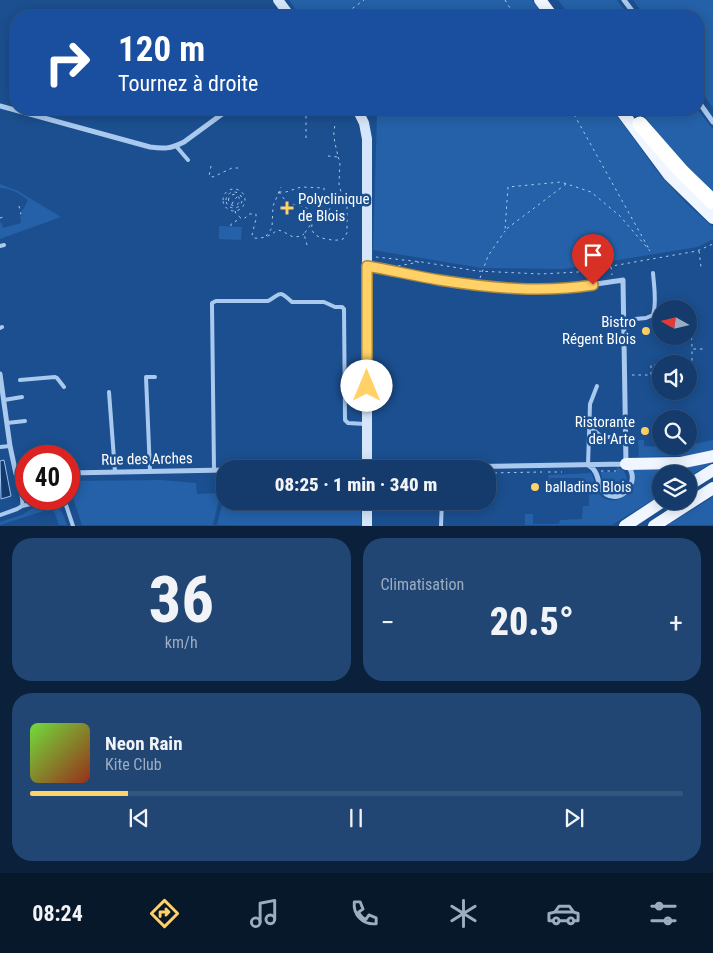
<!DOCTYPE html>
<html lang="fr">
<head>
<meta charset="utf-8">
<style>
	:root { --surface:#143b6b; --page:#214673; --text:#f1f3f6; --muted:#9dadc1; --line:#33557e; --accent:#ffd166 }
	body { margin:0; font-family:"Roboto Condensed",sans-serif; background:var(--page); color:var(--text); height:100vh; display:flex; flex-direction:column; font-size:19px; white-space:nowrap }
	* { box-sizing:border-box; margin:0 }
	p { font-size:16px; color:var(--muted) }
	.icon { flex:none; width:28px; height:28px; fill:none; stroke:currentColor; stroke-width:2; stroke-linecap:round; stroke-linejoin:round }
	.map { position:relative; height:526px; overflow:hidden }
	.sheet { display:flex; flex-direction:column; gap:12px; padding:12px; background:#0b203b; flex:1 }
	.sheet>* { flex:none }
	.top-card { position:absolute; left:10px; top:10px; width:694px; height:105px; border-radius:20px; box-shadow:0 2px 12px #0003,0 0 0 1px var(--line); background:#1a4fa0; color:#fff; overflow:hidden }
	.needle { width:32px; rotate:278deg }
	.controls { position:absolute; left:652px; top:300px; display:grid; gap:10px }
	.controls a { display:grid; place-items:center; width:45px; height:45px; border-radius:50%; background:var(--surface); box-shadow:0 2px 12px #0003,0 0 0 1px var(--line); font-size:25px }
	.speed { position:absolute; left:15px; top:445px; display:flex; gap:10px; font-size:25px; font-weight:700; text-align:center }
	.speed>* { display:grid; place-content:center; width:65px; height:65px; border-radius:50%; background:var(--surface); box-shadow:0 2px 12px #0003,0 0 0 1px var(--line); line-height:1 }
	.speed .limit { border:8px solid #d22; background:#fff; color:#111 }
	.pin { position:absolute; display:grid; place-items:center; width:42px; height:42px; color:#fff; margin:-51px -21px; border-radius:50% 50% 50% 0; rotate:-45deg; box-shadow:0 0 5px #0007 }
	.pin .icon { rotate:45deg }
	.me { position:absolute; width:55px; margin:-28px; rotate:0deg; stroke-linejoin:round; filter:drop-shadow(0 0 4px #0008) }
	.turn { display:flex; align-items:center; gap:18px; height:105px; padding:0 25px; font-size:22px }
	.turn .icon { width:65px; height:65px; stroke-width:2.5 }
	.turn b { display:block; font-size:35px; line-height:42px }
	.big { font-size:38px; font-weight:800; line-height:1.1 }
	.sheet .tile { flex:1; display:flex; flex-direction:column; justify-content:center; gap:8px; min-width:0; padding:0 18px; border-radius:20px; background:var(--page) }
	.sheet .dial { align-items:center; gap:0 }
	.dial b { font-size:65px; line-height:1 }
	.song { display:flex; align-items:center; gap:15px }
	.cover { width:60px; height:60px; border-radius:8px; background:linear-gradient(135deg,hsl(100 70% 55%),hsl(10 70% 35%)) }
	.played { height:5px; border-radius:2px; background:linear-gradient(90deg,var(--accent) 15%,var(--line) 15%) }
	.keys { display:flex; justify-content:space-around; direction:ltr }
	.heat { display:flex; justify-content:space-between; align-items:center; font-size:28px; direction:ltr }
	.sheet .tiles { flex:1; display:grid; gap:12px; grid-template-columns:1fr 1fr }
	.tile:last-child { grid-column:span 2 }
	.trip { position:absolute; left:216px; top:460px; width:280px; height:50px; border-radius:20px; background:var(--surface); box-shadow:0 2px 12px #0003,0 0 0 1px var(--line); font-weight:800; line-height:50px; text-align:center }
	.tab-bar { display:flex; height:80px; justify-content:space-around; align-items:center; background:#08182b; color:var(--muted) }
	.tab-bar .icon { width:35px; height:35px }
	.tab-bar .on { color:var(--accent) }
	.tab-bar b { font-size:22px; color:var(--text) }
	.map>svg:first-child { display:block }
</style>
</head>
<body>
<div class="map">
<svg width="713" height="526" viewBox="0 0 713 526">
	<rect width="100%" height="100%" fill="#1b4f8f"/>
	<path fill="#2461a8" d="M289,0H532L544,16H300Z
		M558,0H617L629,16H570Z
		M633,0H713V108L698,87V16H645Z
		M371,109H612L660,175L687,204L713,227V239L698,247L563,269L481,268L373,250L377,116Z
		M639,109H697L713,129V193C686,167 662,139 639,109Z
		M0,184L18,191L61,217L0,239V224L1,221L3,228L21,223L20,216L22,215L21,211L24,208L28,200C20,194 11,188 0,188Z
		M219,226L242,227L241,240L219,239Z
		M638,440H644V446L662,447L663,450L689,446V445L713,440V452L688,459L678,456L639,457Z
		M713,462L689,477V474H661V495L612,525H525V514H533V524H559L560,520L582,519L583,506H589V484L582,483L581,478H550V484L549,482L548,475L591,473C595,478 594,486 597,491C607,508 629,500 634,484C635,479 634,473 634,468Z
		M617,467C627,470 630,481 622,488C621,490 616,491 614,492C602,487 603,484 601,472H617Z
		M161,480L196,483L197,494L219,493L220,495L213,525H82L69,486V481Z
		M225,493V501H361V525H217Z
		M713,497V525H667Z
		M49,503C63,507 62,513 67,525H59L53,508L0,525V522L22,515L31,509Z"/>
	<path fill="#123a6d" stroke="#9cc4f0" d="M4,460L11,496L1,499L0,461Z"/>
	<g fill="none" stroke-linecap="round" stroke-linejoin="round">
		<path stroke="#a9c9ee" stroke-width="1" stroke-dasharray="2.5 4" stroke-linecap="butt" d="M505,0L515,16
			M342,16L364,0
			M571,109L649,249
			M306,138V109
			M328,156L338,157C336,145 331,134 336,123
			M338,157L340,162L339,184L341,192L345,196L347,203V233L343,239C337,241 332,240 326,239C312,236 309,230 314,217L329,210L338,194L345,196
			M211,166L209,176L213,177L232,168H242
			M566,184L505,230L508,187L561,182L591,192L620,216L650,251
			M223 200a11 11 0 1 1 22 0a11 11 0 1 1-22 0Z
			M226 200a8 8 0 1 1 16 0a8 8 0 1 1-16 0Z
			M279,192L287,203C299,207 311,203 312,220
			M279,192H286L301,187L324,188V203L318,214
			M228.5 200a5.5 5.5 0 1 1 11 0a5.5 5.5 0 1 1-11 0Z
			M232,204L234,200L237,197
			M19,206L21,214H19
			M235,211L236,214L241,218H245L249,214H256V219L252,235L254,238C262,239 271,236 277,230C289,231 290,242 304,234
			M0,218L3,217
			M231,226V224L241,218
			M266,236L272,228L273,206L281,187
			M307,245L304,234L311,224
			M699,251L701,267
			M376,257L422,262L477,271L541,274L578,272L697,251L713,244
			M398,266L419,262
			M611,267L612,275
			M480,278L488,256L505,231
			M691,318L692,348
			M660,322V316
			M689,364H692V349H703
			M692,365L693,381
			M632,375H651V365H661
			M227,464L277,463L280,462L310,461L316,462H327
			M601,471H616V470
			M548,472H562
			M488,473L542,472
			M217,477H225"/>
		<path stroke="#a9c9ee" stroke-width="4" d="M176,146L188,160
			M0,246L4,245
			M624,320L646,318L653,315C657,302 654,286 653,273
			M0,328L2,327
			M20,380L55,377L57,378L64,387
			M109,392L115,472
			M4,400L22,397
			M7,423L25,421
			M589,426L602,437H619
			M0,447L10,446
			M588,465L590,404L597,386
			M214,470L212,306V303L216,301H268C281,294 278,289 292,302H324L335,307H342L344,309L345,420L348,423L365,424
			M150,471L146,377H155
			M64,499L73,526
			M22,506L52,499
			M0,515L17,509L22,506C24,496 18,485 16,474
			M441,526L442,501"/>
		<path stroke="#a9c9ee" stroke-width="5" d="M624,0L636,16
			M698,101L713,122
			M0,106L150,147C164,149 170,149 184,142L229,109
			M368,266C426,277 483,289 543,289C570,289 596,284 623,280L626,464C628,466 630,468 631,471C637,485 621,503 606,494C597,488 600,477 594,470C593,468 590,466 588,465
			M0,374L10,446L16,474H26
			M326,469L626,464
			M69,473L225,470"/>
		<path stroke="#d6e6fa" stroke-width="10" d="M278,0L290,16
			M357,109L364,123L367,139V469
			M367,526V501"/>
		<path stroke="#f0f6ff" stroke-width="12" d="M540,0L552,16
			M620,109L669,175L713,218
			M626,464L680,463L713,456
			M689,485L713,470
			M625,526L663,501
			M654,526L713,488"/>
		<path stroke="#fff" stroke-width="15" d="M640,124L682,172L713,202"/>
	</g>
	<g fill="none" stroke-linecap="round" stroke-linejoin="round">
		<defs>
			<path id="route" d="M367,386V266C391,270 415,276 439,280C490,288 542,293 593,285"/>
		</defs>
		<use href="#route" stroke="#a68842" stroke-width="12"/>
		<use href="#route" stroke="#ffd166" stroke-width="9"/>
	</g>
	<g fill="#ffd166" stroke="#1b4f8f" stroke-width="2">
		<path d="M284.5 200.5h5v5h5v5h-5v5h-5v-5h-5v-5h5z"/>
		<circle cx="646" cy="331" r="5"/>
		<circle cx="645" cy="431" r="5"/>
		<circle cx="535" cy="487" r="5"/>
	</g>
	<g text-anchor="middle" stroke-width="5" stroke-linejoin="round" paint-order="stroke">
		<g font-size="15" fill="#fff" stroke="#1b4f8f" text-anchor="start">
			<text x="298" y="204">Polyclinique<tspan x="298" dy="17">de Blois</tspan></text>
			<text x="636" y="327" text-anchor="end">Bistro<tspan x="636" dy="17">Régent Blois</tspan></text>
			<text x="635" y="427" text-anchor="end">Ristorante<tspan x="635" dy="17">del Arte</tspan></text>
			<text x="545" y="492">balladins Blois</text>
		</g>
		<g font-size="15" fill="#fff" stroke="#1b4f8f">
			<text transform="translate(147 459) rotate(-1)" y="5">Rue des Arches</text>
		</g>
	</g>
</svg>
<div class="controls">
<a><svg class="needle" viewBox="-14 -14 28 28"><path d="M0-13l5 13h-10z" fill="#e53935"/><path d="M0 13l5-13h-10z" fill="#9dadc1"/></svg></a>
<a><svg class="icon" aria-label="sound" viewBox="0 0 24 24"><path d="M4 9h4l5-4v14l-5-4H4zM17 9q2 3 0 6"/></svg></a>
<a><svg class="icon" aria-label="search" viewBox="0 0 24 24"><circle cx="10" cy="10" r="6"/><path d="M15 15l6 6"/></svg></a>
<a><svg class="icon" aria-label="layers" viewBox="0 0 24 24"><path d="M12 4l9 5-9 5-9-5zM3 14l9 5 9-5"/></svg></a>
</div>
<div class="speed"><div class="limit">40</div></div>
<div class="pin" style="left:593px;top:285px;background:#d93025"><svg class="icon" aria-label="arrive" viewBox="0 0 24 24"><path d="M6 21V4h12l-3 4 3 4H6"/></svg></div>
<svg class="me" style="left:367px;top:386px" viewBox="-20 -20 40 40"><circle r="19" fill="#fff"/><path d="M0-13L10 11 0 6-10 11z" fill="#ffd166"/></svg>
<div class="trip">08:25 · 1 min · 340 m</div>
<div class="top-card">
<div class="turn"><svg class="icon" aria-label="right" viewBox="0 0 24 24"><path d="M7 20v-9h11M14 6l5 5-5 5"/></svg><div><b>120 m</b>Tournez à droite</div></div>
</div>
</div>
<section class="sheet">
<div class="tiles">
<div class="tile dial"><b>36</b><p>km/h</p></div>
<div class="tile"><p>Climatisation</p>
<div class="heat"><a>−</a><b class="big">20.5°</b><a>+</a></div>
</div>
<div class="tile">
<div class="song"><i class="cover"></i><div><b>Neon Rain</b><p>Kite Club</p></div></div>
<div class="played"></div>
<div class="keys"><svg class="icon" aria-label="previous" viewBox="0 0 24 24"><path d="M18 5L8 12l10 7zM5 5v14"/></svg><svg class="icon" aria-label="pause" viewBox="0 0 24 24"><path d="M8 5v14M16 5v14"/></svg><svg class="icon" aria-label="next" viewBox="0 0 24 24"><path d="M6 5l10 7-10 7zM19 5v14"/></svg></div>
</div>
</div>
</section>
<nav class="tab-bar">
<b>08:24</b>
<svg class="icon on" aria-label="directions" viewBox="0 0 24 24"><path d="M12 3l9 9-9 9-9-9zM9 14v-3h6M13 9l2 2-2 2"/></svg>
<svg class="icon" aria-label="music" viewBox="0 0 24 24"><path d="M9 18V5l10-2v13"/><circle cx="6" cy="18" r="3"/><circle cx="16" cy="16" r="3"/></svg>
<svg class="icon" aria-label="phone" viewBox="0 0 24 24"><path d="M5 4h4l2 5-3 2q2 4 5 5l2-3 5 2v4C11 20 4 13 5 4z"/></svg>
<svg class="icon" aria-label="climate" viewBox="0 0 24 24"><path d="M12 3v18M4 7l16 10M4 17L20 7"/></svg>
<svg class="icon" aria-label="car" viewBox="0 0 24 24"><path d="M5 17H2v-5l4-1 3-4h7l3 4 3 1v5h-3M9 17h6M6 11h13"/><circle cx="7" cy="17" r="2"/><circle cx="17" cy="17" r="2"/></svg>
<svg class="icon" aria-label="filters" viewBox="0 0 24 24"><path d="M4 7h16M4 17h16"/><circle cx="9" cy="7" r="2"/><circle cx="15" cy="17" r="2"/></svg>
</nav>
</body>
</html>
